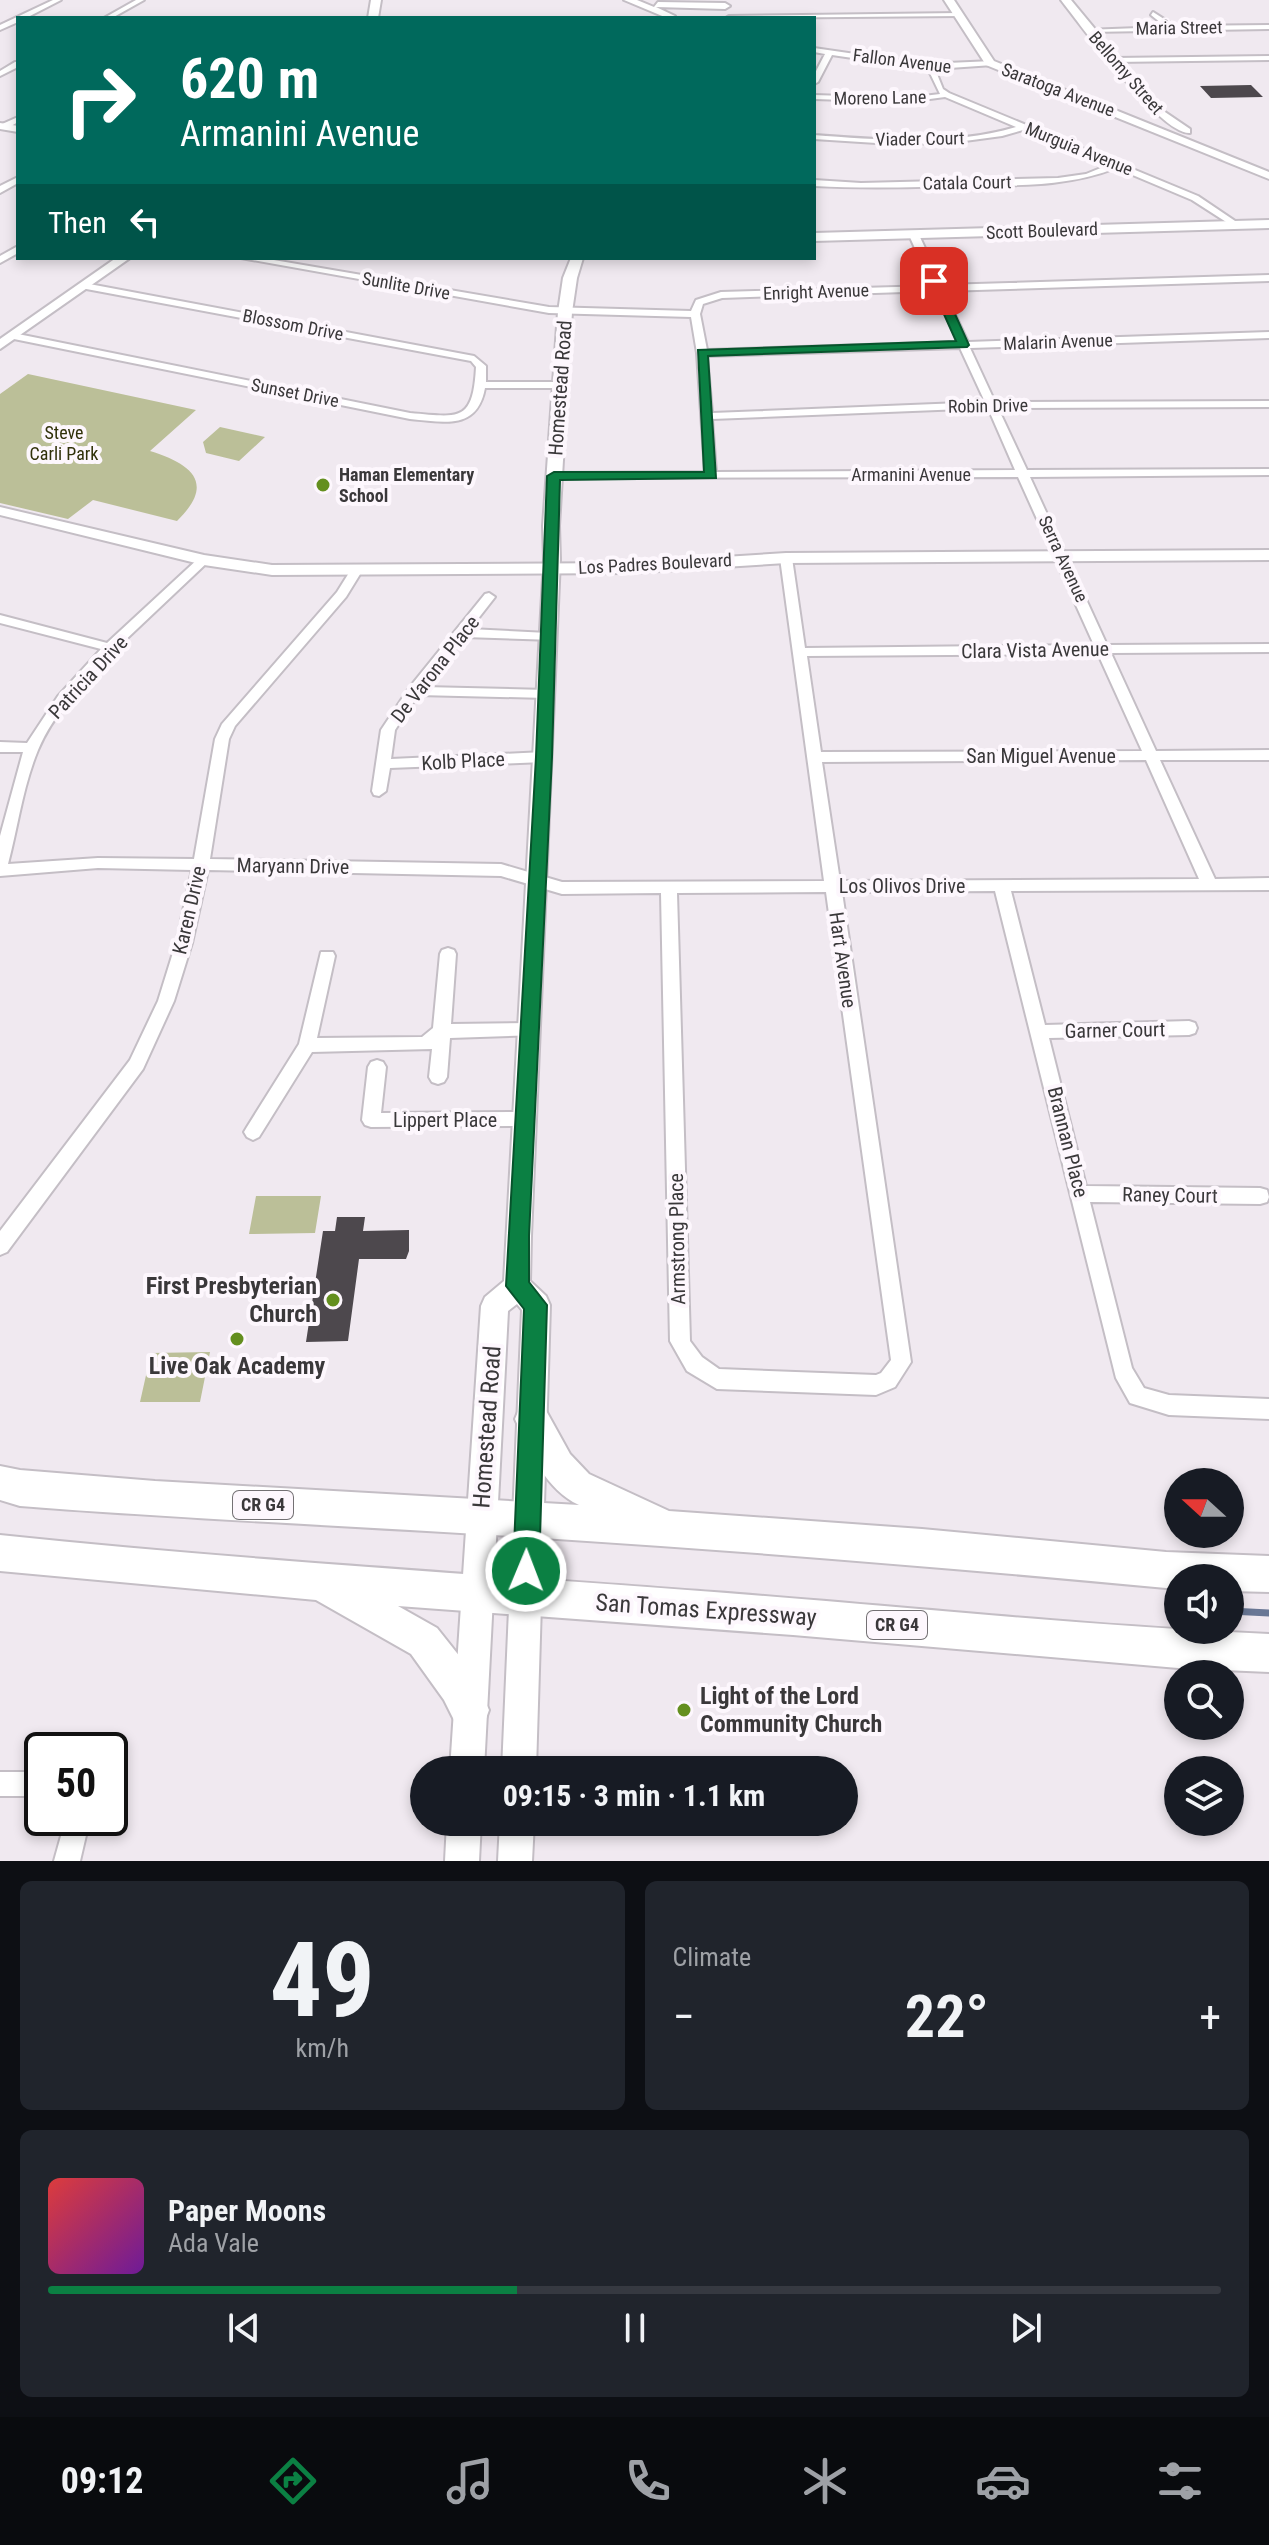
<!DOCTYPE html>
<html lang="en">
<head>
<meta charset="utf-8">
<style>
	:root { --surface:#171b24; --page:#20242c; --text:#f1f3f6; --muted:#9ea1a6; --line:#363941; --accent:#0b8043 }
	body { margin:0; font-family:"Roboto Condensed",sans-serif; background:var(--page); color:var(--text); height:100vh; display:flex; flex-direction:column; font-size:30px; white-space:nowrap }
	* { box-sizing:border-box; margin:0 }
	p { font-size:26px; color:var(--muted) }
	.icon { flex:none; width:44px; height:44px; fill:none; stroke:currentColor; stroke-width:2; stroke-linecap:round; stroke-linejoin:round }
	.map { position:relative; height:1861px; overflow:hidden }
	.details { display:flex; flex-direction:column; gap:20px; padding:20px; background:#0d0f14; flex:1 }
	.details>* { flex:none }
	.banner { position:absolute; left:16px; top:16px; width:800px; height:244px; border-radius:0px; box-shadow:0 4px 12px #0003; background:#00695c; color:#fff; overflow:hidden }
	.needle { width:52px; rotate:291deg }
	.buttons { position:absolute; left:1164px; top:1468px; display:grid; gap:16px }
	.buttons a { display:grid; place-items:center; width:80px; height:80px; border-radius:50%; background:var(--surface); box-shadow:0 4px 12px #0003; font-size:40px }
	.speed { position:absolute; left:24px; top:1732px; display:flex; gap:16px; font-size:40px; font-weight:700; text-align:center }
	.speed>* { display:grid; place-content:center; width:104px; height:104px; border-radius:50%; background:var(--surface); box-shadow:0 4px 12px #0003; line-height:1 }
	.speed .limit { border:4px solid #111; border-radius:12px; background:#fff; color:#111 }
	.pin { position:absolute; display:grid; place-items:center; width:68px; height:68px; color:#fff; margin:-34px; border-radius:16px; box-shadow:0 4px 12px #0006 }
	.me { position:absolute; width:88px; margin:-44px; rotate:1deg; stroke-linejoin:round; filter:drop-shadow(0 0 6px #0008) }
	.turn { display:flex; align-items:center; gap:28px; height:168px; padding:0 32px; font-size:36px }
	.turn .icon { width:104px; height:104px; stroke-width:2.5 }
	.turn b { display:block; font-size:56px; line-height:68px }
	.then { display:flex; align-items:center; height:76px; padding:0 32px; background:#0003; gap:16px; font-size:30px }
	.big { font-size:60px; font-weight:700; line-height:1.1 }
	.details .widget { flex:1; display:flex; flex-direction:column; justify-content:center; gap:12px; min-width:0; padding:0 28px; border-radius:12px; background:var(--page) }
	.details .dial { align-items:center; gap:0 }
	.dial b { font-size:104px; line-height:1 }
	.song { display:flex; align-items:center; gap:24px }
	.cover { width:96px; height:96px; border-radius:12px; background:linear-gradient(135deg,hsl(0 70% 55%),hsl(280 70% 35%)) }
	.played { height:8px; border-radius:4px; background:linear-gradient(90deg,var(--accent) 40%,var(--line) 40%) }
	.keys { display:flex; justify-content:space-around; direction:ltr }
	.heat { display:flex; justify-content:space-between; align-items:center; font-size:44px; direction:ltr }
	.details .tiles { flex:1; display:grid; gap:20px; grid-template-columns:1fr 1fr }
	.widget:last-child { grid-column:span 2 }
	.trip { position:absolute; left:410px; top:1756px; width:448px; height:80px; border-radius:40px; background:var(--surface); box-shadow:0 4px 12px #0003; font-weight:700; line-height:80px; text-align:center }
	.menu { display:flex; height:128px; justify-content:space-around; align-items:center; background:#090b0e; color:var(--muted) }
	.menu .icon { width:56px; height:56px }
	.menu .on { color:var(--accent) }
	.menu b { font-size:36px; color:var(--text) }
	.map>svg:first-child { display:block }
</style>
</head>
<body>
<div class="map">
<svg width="1269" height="1861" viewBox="0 0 1269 1861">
	<rect width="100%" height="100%" fill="#f0e9f0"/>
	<path fill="#bbbf98" d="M28,374L196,410L150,451C192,464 216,483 177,521L93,500L68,519L0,503V394Z
		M220,427L265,437L239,461L206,453L203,442Z
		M256,1196H321L315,1233L249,1234Z
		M210,1352L200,1402H140L151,1353Z"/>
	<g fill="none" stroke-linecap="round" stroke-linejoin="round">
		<path stroke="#697795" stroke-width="7" d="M1173,1608L1178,1609
			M1230,1611L1269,1613"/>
	</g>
	<path fill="#4d484d" d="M1251,85L1263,97L1211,98L1200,86Z
		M337,1217H365L363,1231L409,1230V1251L406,1259H359L348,1341L306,1342L323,1231H335Z"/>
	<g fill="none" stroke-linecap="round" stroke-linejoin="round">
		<defs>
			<path id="minor" d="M53,0H61L26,18H18V22L0,30V25Z
				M136,0H144L112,18H104Z
				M1153,12L1175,26L1269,25V29L1089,32L1085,30L1166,27L1151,15Z
				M959,13L961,16L726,18L729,16Z
				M814,48L924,64L993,61V65L935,69L943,89L949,93L1198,196L1241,225L1234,227L1192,200L1116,168C1068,187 1019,185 969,186C917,187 866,189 814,186V180L861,183L1058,178L1086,174L1108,165L1023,130L1002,136L950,143L892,144L814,139V135C880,140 952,146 1016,127L945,97L907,102L814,99V95L907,98L940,94L928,69L832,55L818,82L814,84V75L825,54L814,52Z
				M1269,56V60L1114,62L1110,60L1114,58Z
				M15,62H18V67L0,76V71Z
				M18,117V122L6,129L0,128V125Z
				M18,177V183L0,193V186Z
				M914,232L919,235L942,285L1269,275V281L944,291L968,342L1269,332V338L970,348L995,402L1269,401V407L998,408L1027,470L1269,469V475L1030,477L1107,645L1269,644V652L1111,653L1156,751L1269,750V760H1160L1215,879L1269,878V890L1011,891L1045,1025L1189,1021L1195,1023L1197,1028L1195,1033L1189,1035L1049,1038L1086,1186L1260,1188L1267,1190L1269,1197L1267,1202L1260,1204L1090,1202L1132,1368L1144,1388L1169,1395L1269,1399V1419L1169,1415L1130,1403L1116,1378L995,891L842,892L911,1362L895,1387L876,1395L717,1389L687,1371L670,1341L661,893L562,894L501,876L208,870L192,943L174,1001L143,1069L7,1252L0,1255V1231L130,1060L158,1001L176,943L192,870L98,868L0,876V836L23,752H0V742L27,743L58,696L101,649L0,623V615L107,643L200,557H208L210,560L119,646L118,651L113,652C85,681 54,712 38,750C23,786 18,826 8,864L98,858L194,859L215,739L222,724L337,592L352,568L356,567L362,571L346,597L235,726L229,739L210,859L501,864L562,882L824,881L780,558L782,555L786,554L792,558L805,648L1094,645L1018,477L550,478L548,476L554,473L705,472L697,353L691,317L549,313L241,258H262L549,307L691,311L696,300L721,292L932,286L909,235ZM935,291L958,342L707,350L700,314L703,304L722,298ZM960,348L985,402L712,413L707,356ZM988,408L1015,470L716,472L712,419ZM1098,654L1142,751L821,752L807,656ZM1146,760L1199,879L840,881L822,762ZM826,892L891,1360L881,1373L876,1375L719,1369L702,1357L690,1341L677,893Z
				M18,246V253L0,263V256Z
				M84,283L474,356L486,366V382H560L565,385L560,388H485C477,431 444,422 410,419L9,338V334L13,333L410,413C459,417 473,423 476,367L471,361L81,288V284Z
				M489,593L495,597L470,629L548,633L555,637L553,640L464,637L424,687L546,690L553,694L546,698L418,695L395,730L391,759L544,752L551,757L544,762L390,768L386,791L379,796L374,795L372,791L381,730L409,688L485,594Z
				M448,948L454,950L456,954L451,1024L531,1023L537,1025L539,1030L537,1035L450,1038L447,1077L444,1082L438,1084L432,1082L429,1077L432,1049L312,1052L259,1137L253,1140L247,1137L244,1132L247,1127L299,1044L321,952H333L335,956L317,1038L422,1037L433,1028L440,954L442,950Z
				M377,1060L383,1062L386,1067L381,1113L526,1112L532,1114L535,1119L532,1124L526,1126L371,1127L365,1125L362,1120L368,1067L371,1062Z
				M0,1772H42V1796H0Z
				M66,1818H90L80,1861H54Z"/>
			<path id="tertiary" d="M0,507L204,555L272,565L628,563L786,553L1269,550V560L786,563L628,573L272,575L204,565L0,515Z"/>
			<path id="secondary" d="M371,0H381L378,18H368Z
				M624,0H637L654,7L658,2L725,3L730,6L725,9L656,7L675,16L667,18Z
				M944,0H954L994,61L1269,172V179L986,65Z
				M1061,0H1071L1162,110L1190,129V133C1161,135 1081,26 1061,0Z
				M0,123L18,126V132L0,129Z
				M1269,220V228L814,241V233Z
				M116,258H130L0,349V339Z
				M571,258H583L577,278L572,312L559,526L560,559L531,1236L530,1281L546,1296L550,1305L536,1770H502L522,1310L517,1304L508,1311L484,1770H450L481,1306L485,1297L504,1281L544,559L543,526L558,312L563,278Z
				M447,1822H481L479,1861H445Z
				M500,1822H534L532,1861H498Z"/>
			<path id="trunk" d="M532,1403L544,1407L570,1454L589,1474L669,1511L922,1529L1166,1552L1269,1556V1592L1230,1591V1578H1178V1589L1166,1588C963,1569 760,1552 557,1539C378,1527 199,1520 20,1506L0,1500V1466L20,1470L155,1481L579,1505C546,1490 529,1451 515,1419L520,1407Z
				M0,1535C238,1560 476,1574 714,1592C899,1606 1084,1626 1269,1634V1672L1178,1668L793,1635L398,1606L437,1628L472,1672L489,1710L484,1724L470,1729L456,1724L444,1700L411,1654L316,1600L0,1571Z"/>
		</defs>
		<use href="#minor" stroke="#c4bec5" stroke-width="4"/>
		<use href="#tertiary" stroke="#c4bec5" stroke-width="4"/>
		<use href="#secondary" stroke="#c4bec5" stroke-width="4"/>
		<use href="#trunk" stroke="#c4bec5" stroke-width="4"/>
		<use href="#minor" fill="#fff" fill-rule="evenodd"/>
		<use href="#tertiary" fill="#fff" fill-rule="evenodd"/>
		<use href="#secondary" fill="#fff" fill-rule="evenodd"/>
		<use href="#trunk" fill="#fff" fill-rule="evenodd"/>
	</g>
	<path fill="#0b8043" stroke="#07532c" stroke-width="2" d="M934,278L940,281L969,345L967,347L708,356L716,478L560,480L552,757L529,1236V1282L547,1305L539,1571L535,1580L526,1583L517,1580L513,1571L524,1309L506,1286L536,757L547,476L554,472H704L698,350L956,341L929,281Z"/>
	<g fill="#648f1f" stroke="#fdf7fd" stroke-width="3">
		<circle cx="323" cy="485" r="8"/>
		<circle cx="333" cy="1300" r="8"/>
		<circle cx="237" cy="1339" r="8"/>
		<circle cx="684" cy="1710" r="8"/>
	</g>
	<g text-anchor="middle" stroke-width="8" stroke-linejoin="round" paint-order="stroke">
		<g font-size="18" fill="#3a383a" stroke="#fdf7fd">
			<text transform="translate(1179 28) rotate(-1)" y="6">Maria Street</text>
			<text transform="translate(902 61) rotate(7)" y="6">Fallon Avenue</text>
			<text transform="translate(1126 73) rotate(49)" y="6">Bellomy Street</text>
			<text transform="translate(1058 90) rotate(21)" y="6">Saratoga Avenue</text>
			<text transform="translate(880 98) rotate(-1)" y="6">Moreno Lane</text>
			<text transform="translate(920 139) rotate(-1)" y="6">Viader Court</text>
			<text transform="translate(1079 149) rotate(22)" y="6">Murguia Avenue</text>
			<text transform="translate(967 183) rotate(-1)" y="6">Catala Court</text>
			<text transform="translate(1042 231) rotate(-2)" y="6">Scott Boulevard</text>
			<text transform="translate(406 286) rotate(10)" y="6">Sunlite Drive</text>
			<text transform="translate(816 292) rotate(-2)" y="6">Enright Avenue</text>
			<text transform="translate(293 325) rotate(11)" y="6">Blossom Drive</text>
			<text transform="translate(1058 342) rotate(-2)" y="6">Malarin Avenue</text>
			<text transform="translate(295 393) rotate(11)" y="6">Sunset Drive</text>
			<text transform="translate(988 406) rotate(-1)" y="6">Robin Drive</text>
			<text x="911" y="481">Armanini Avenue</text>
			<text transform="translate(1063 559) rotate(65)" y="6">Serra Avenue</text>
			<text transform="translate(655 564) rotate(-3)" y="6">Los Padres Boulevard</text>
		</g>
		<g font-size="18" fill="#303109" stroke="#fdf7fd">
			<text x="64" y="439">Steve<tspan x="64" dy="21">Carli Park</tspan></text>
		</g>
		<g font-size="18" font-weight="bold" fill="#3a383a" stroke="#fdf7fd" text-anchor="start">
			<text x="339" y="481">Haman Elementary<tspan x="339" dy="21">School</tspan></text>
		</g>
		<g fill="#fdf7fd" stroke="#747174" stroke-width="2">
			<rect x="233" y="1491" width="60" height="28" rx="6"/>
			<rect x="867" y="1611" width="60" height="28" rx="6"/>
		</g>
		<g font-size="18" font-weight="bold" fill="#3a383a">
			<text x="263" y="1511">CR G4</text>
			<text x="897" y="1631">CR G4</text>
		</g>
		<g font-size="20" fill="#3a383a" stroke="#fdf7fd">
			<text transform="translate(560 388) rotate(-86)" y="7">Homestead Road</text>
			<text transform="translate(1035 650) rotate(-1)" y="7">Clara Vista Avenue</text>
			<text transform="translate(435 669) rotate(-52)" y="7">De Varona Place</text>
			<text transform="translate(88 677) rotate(-47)" y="7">Patricia Drive</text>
			<text x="1041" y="763">San Miguel Avenue</text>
			<text transform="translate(463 761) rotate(-3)" y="7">Kolb Place</text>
			<text transform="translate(293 866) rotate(1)" y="7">Maryann Drive</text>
			<text x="902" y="893">Los Olivos Drive</text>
			<text transform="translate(189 910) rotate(-77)" y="7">Karen Drive</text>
			<text transform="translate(843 960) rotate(82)" y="7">Hart Avenue</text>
			<text transform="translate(1115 1030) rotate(-1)" y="7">Garner Court</text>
			<text x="445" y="1127">Lippert Place</text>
			<text transform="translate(1068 1142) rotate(76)" y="7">Brannan Place</text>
			<text transform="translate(1170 1195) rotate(1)" y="7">Raney Court</text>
			<text transform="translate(677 1239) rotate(-91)" y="7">Armstrong Place</text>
		</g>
		<g font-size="24" font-weight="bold" fill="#3a383a" stroke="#fdf7fd" text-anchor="end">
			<text x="317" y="1294">First Presbyterian<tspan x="317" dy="28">Church</tspan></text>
			<text x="237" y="1374" text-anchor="middle">Live Oak Academy</text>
			<text x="700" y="1704" text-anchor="start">Light of the Lord<tspan x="700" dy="28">Community Church</tspan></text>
		</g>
		<g font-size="24" fill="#3a383a" stroke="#fdf7fd">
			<text transform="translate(487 1427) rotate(-86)" y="8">Homestead Road</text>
			<text transform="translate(706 1610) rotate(4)" y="8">San Tomas Expressway</text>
		</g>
	</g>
</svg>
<div class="buttons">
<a><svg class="needle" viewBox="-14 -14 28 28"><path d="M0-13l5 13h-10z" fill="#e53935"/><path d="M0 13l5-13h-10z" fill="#9ea1a6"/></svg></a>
<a><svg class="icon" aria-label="sound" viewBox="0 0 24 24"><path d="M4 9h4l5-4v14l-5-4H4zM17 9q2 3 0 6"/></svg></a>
<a><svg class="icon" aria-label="search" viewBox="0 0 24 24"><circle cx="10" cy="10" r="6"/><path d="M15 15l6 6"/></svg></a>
<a><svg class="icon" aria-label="layers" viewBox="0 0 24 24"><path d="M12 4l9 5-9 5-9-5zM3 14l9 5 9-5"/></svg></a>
</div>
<div class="speed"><div class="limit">50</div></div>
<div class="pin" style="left:934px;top:281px;background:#d93025"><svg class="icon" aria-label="arrive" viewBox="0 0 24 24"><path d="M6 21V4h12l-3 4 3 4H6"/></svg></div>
<svg class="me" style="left:526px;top:1571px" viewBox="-20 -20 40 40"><circle r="17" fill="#0b8043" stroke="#fff" stroke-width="3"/><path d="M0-11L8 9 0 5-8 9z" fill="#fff"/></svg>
<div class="trip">09:15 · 3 min · 1.1 km</div>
<div class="banner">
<div class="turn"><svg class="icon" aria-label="right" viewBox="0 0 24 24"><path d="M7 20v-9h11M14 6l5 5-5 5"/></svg><div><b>620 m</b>Armanini Avenue</div></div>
<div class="then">Then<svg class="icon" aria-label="left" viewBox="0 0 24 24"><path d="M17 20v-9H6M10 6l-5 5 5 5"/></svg></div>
</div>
</div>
<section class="details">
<div class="tiles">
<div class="widget dial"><b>49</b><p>km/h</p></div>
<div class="widget"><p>Climate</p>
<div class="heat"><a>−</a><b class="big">22°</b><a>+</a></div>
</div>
<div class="widget">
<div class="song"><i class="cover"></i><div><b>Paper Moons</b><p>Ada Vale</p></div></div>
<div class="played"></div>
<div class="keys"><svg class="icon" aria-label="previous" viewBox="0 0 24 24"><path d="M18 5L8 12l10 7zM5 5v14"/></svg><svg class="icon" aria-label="pause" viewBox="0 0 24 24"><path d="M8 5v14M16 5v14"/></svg><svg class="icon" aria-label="next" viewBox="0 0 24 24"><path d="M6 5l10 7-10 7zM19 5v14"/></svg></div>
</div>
</div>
</section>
<nav class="menu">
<b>09:12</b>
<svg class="icon on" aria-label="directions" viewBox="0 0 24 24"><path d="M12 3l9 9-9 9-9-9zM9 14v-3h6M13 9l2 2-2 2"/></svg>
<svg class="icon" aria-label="music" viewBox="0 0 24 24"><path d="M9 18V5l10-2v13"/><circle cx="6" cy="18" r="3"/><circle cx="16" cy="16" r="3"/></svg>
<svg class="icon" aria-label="phone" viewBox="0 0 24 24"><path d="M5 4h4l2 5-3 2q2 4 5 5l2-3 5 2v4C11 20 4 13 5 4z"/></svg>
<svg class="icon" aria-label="climate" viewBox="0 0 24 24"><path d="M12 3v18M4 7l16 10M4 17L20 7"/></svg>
<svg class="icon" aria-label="car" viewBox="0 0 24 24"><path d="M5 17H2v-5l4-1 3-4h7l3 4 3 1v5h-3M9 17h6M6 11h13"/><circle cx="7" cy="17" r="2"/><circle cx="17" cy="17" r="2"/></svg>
<svg class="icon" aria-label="filters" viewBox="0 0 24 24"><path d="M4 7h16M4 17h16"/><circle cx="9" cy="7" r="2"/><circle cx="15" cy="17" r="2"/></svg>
</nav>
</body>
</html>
